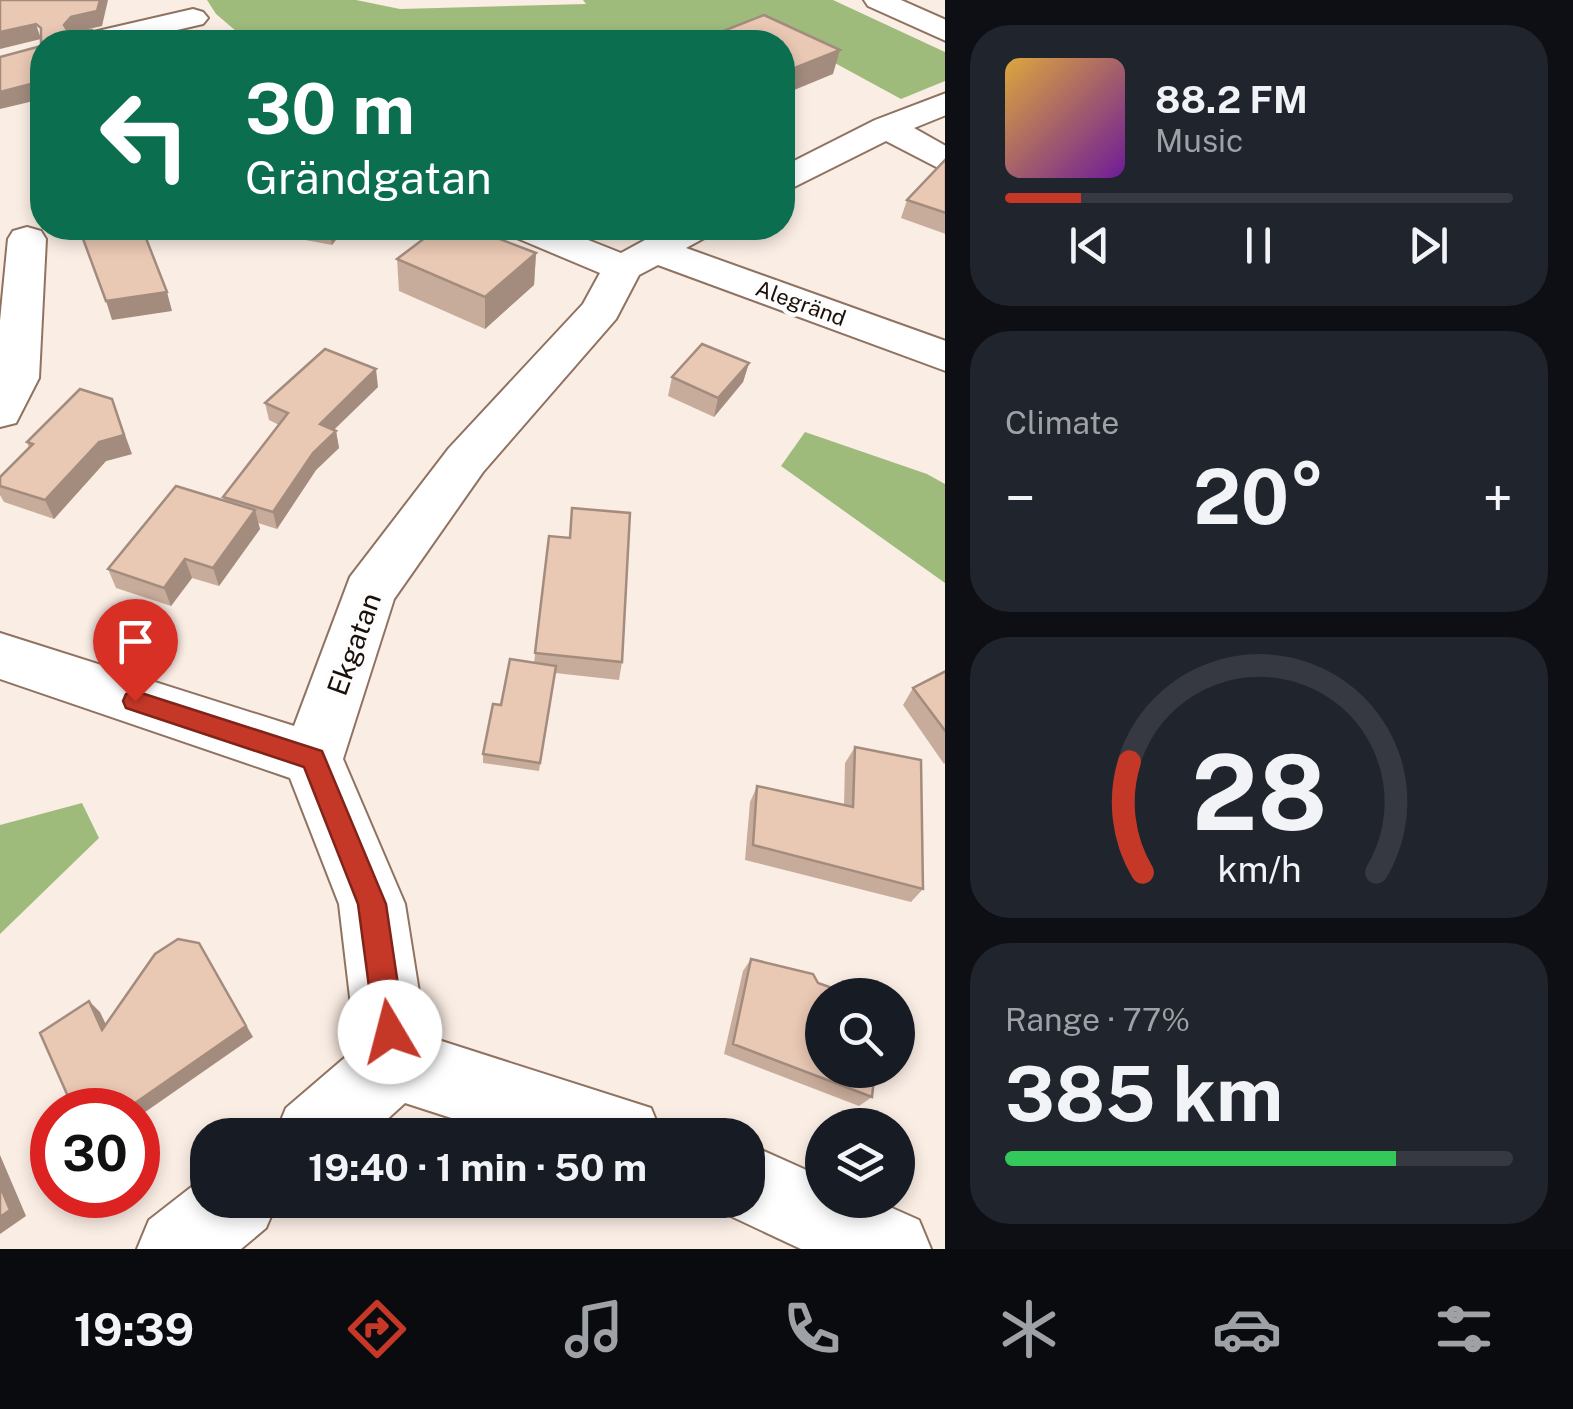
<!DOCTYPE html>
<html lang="en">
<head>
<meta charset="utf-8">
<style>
	:root { --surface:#171b24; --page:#20242c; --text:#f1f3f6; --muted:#9ea1a6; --line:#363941; --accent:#c53828 }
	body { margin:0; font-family:"Public Sans",sans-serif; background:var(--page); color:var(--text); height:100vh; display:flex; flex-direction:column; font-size:38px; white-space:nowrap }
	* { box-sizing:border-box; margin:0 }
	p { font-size:32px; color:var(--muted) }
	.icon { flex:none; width:55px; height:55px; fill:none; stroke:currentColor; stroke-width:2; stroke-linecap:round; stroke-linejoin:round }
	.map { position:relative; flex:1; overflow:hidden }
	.details { display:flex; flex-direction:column; gap:25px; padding:25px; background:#0d0f14; width:628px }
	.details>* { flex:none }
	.top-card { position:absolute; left:30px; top:30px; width:765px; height:210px; border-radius:40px; box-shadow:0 5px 15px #0003; background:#0b6e4f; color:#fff; overflow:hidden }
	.controls { position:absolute; left:805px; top:978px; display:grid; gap:20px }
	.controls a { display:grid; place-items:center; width:110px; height:110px; border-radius:50%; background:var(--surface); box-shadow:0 5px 15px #0003; font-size:50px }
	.speed { position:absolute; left:30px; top:1088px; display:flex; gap:20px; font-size:50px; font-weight:700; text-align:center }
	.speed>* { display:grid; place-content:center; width:130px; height:130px; border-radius:50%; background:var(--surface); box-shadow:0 5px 15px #0003; line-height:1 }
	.speed .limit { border:15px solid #d22; background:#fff; color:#111 }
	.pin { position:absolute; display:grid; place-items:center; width:85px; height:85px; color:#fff; margin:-102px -42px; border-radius:50% 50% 50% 0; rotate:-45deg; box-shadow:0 0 10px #0007 }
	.pin .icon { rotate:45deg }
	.me { position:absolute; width:110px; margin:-55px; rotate:352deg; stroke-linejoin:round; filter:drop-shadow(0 0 8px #0008) }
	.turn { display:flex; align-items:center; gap:35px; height:210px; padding:0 50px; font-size:45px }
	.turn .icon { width:130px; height:130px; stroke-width:2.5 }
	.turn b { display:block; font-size:70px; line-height:85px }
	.big { font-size:75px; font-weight:700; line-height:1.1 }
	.details .tile { flex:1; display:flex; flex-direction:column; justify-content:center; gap:15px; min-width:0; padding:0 35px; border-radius:40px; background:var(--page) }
	.details .dial { align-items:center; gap:0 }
	.dial svg { height:260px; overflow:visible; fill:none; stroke:var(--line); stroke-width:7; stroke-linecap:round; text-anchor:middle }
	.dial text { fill:var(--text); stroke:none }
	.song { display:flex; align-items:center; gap:30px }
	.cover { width:120px; height:120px; border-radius:15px; background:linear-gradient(135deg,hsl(40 70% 55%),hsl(280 70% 35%)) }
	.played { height:10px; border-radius:5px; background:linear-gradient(90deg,var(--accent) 15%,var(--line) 15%) }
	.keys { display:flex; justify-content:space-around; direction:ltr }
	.heat { display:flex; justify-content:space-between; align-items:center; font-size:55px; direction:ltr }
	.charge { height:15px; border-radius:8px; background:linear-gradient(90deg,#34c759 77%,var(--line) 0) }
	.trip { position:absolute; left:190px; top:1118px; width:575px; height:100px; border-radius:40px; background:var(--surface); box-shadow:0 5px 15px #0003; font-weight:700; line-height:100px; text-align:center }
	.dock { display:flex; height:160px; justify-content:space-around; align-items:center; background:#090b0e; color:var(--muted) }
	.dock .icon { width:70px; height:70px }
	.dock .selected { color:var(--accent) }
	.dock b { font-size:45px; color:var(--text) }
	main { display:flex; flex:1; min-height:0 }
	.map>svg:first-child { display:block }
</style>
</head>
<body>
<main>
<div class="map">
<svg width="946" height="1249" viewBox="0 0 946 1249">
	<rect width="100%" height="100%" fill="#faede4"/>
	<path fill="#9fbb7c" d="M207,0H356L400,9L586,4L583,0H833L945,52V81L901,99L765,25L722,42H249L216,14Z
		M805,432L927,474L945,484V583L781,466Z
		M82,803L99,838L0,934V825Z"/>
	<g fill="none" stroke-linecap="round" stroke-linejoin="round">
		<defs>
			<path id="minor" d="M864,0H901L946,20V41L868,6Z
				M193,9L203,12L208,18L203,24L125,42H72L76,36Z
				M946,93V115L914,128L946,146V172L886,141L782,193V167L875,120Z
				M27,227L41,231L46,239L39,378L16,423L0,427V321L8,239L13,231Z
				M507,228H558L621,253L667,228H713L708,236L686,248L946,341V371L658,265L639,275L616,319L483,472L394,599L343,759L405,904L426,1036L651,1108L662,1135H504L405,1103L370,1135H275L286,1108L356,1048L339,904L290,778L0,679V633L294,726L350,577L449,448L583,304L600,273L512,236Z
				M748,1144L822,1177V1200H874L919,1220L931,1249H801L720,1211L716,1200H748Z
				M208,1174V1200H278L266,1228L241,1249H137L149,1220Z"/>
		</defs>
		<use href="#minor" stroke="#907260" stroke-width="4"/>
		<use href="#minor" fill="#fff" fill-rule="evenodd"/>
	</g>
	<path fill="#c8ac9b" d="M946,159V234L901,218L907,200Z
		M283,228H345L332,245L284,236Z
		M536,253L534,285L485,329L399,291L397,259Z
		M749,363L743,382L714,417L668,396L672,377Z
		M378,387L334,430L336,431L339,448L316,470L277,529L258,523L260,529L219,586L192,578L171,606L116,588L108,569L224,501L223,497L279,425L269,420L265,403Z
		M27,442L132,454L106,461L54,519L4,502L0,495V477L29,448Z
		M549,536L622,662L619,680L555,673L539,771L483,763V754L501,705L534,663Z
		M946,671V762L944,764L903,705L913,688Z
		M855,747L923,889L911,902L745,860L750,802L757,786L844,805L845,763Z
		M751,959L872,1097L859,1106L724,1054L743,971Z"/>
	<path fill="#a38c7e" d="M100,0H108L102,26L75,32L69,40L64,25L71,17Z
		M36,24L41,39L0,49V32Z
		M92,30L96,42H89Z
		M840,50L833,74L782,95V73Z
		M42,81V99L0,109V92Z
		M329,228H345L332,245Z
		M536,253L534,285L485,329V297Z
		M167,292L172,311L112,320L106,301Z
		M749,363L743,382L714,417L718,398Z
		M376,369L378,387L322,441L320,424Z
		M112,399L132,454L106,461L54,519L45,500Z
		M336,431L339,448L316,470L277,529L273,512L313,453Z
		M255,510L260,529L219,586L213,568Z
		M185,559L192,578L171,606L164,588Z
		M199,943L253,1037L138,1117V1110H125Z
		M89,1001L100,1012L114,1041L102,1030Z
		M0,1155L26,1216L0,1234Z"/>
	<path fill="#e9c8b4" stroke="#a38c7e" stroke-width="2.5" d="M0,0H100L97,11L71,17L64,25L67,30H92L89,42H42V81L0,92V57L41,46V28L36,24L0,32Z
		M764,15L840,50L782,73V42H720L708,37Z
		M946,159V213L907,200Z
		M79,228H142L167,292L106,301Z
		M438,228H471L536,253L485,297L397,259Z
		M702,344L749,363L718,398L672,377Z
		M325,349L376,369L320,424L336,431L313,453L273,512L223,497L288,413L265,403Z
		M80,389L112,399L124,435L99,442L45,500L0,486V477L33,444L27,442Z
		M176,486L255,510L213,568L185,559L164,588L108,569Z
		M572,508L630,513L622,662L535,653L549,536L570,538Z
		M510,659L556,666L540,763L483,754L493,704L501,705Z
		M946,671V732L913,688Z
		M855,747L921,760L923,889L753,845L757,786L853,807Z
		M178,939L199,943L246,1026L125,1110H74L40,1033L89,1001L102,1030L155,954Z
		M751,959L813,974L818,983L852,995H822V1070H875L872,1097L733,1044Z
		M0,1186L10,1210L0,1217Z"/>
	<path fill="#c53828" stroke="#80241a" stroke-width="2.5" d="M135,691L322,751L386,904L405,1032L400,1042L390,1046L379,1042L375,1032L358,904L304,767L126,708L123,701L126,694Z"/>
	<g text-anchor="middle" stroke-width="9" stroke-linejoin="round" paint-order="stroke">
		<g font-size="22" fill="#1b1009" stroke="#fdfdfd">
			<text transform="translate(801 303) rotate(20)" y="8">Alegränd</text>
		</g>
		<g font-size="28" fill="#1b1009" stroke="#fdfdfd">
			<text transform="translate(354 644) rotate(-70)" y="10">Ekgatan</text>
		</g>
	</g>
</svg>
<div class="controls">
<a><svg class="icon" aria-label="search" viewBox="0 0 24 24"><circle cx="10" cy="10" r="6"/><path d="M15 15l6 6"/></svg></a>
<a><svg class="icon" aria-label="layers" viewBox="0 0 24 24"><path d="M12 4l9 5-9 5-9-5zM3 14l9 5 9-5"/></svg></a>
</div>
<div class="speed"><div class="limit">30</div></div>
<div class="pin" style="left:135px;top:701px;background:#d93025"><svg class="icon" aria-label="arrive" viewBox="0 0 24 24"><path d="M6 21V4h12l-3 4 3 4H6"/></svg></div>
<svg class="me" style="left:390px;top:1032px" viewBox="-20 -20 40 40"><circle r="19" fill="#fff"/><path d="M0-13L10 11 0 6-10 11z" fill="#c53828"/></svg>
<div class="trip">19:40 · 1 min · 50 m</div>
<div class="top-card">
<div class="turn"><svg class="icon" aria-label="left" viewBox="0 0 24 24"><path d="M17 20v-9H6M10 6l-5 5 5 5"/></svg><div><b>30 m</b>Grändgatan</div></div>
</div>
</div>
<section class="details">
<div class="tile">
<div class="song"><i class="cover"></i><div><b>88.2 FM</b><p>Music</p></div></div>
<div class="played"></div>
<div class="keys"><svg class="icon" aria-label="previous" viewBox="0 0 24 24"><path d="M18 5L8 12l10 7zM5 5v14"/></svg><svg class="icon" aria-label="pause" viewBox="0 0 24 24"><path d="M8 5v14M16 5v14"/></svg><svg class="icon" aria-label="next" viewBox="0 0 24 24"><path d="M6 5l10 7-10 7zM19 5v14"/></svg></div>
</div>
<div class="tile"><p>Climate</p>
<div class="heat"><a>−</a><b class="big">20°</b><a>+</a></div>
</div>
<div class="tile dial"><svg viewBox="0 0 100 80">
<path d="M14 69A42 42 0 1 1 86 69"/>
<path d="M14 69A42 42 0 0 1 10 35" stroke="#c53828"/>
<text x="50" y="56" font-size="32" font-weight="700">28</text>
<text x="50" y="72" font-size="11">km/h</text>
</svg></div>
<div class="tile"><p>Range · 77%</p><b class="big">385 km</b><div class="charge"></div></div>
</section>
</main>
<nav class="dock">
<b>19:39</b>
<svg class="icon selected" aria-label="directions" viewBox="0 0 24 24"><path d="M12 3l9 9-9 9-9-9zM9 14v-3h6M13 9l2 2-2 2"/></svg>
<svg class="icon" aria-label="music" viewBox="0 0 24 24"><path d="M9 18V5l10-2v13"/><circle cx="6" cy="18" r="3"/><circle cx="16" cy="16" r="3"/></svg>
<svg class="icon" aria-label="phone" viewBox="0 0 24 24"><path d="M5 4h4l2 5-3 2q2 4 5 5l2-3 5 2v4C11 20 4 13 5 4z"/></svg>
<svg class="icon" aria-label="climate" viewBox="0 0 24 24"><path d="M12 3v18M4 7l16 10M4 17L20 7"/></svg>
<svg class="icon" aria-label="car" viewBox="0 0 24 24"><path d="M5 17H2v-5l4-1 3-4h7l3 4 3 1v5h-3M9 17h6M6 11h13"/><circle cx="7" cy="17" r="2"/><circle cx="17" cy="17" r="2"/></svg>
<svg class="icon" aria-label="filters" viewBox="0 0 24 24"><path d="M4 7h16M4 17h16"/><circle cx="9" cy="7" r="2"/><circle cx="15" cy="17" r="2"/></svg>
</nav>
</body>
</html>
